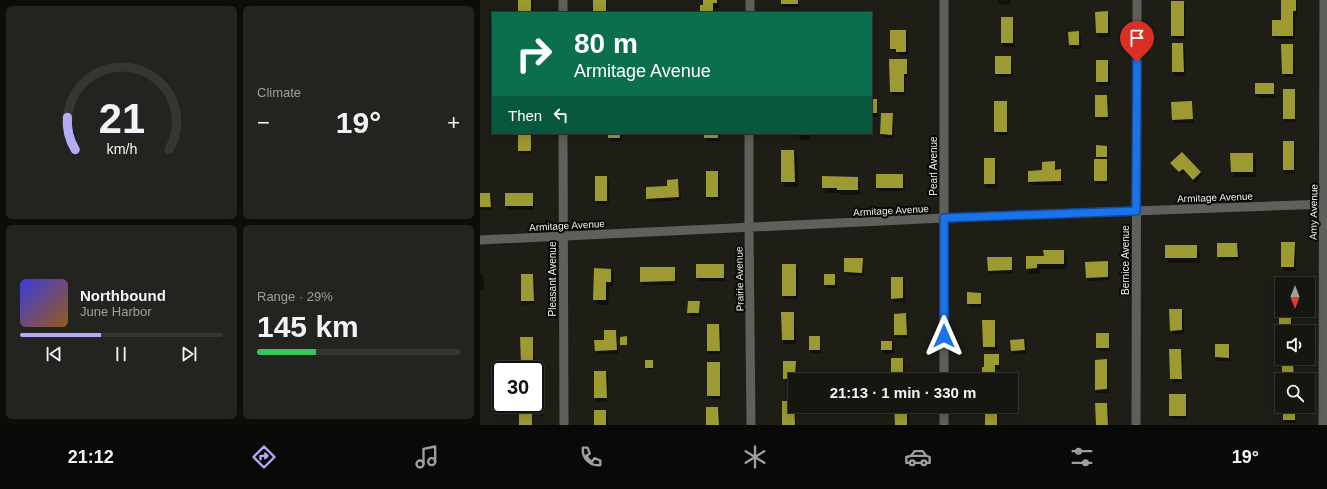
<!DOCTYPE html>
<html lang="en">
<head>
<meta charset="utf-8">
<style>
	:root { --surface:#161611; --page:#23231f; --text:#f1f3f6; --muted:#9e9f9f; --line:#353531; --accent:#b4acf9 }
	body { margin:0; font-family:Helvetica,sans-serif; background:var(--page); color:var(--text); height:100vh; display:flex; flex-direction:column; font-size:15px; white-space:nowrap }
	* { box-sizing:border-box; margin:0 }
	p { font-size:13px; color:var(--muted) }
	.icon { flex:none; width:22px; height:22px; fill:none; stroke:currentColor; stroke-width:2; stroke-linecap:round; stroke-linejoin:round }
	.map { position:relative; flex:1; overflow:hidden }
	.side { display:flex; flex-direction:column; gap:6px; padding:6px; background:#0c0c09; width:480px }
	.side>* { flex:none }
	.top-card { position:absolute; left:12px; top:12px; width:380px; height:122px; border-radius:0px; box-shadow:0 2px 10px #0003,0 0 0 1px var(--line); background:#0b6e4f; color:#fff; overflow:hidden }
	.needle { width:26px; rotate:180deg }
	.buttons { position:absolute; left:795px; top:277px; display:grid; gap:8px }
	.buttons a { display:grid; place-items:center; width:40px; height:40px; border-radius:0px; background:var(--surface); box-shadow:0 2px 10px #0003,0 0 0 1px var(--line); font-size:20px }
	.speed { position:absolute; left:12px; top:361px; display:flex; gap:8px; font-size:20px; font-weight:700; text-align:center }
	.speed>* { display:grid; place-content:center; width:52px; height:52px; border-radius:50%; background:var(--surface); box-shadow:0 2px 10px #0003,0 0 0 1px var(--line); line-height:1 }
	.speed .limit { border:2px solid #111; border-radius:6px; background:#fff; color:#111 }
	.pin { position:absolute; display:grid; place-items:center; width:34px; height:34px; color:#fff; margin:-41px -17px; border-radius:50% 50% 50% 0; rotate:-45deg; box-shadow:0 0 4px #0007 }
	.pin .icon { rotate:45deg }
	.me { position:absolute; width:44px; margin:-22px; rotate:0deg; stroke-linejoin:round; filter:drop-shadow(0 0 3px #0008) }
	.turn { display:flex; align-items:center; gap:14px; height:84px; padding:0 16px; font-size:18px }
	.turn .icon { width:52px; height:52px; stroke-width:2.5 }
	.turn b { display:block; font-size:28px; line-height:34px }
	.then { display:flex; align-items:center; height:38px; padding:0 16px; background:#0003; gap:8px; font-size:15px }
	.big { font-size:30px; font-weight:600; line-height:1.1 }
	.side .widget { flex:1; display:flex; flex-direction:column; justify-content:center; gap:6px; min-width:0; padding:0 14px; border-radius:6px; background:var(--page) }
	.side .dial { align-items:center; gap:0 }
	.dial svg { height:104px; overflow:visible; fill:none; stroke:var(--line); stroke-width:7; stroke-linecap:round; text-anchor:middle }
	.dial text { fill:var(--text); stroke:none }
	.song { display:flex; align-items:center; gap:12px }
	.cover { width:48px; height:48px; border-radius:6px; background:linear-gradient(135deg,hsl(240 70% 55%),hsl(30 70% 35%)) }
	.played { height:4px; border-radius:2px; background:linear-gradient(90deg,var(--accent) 40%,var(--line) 40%) }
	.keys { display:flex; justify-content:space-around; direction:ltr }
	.heat { display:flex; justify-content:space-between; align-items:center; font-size:22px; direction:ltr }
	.charge { height:6px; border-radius:3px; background:linear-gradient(90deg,#34c759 29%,var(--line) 0) }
	.side .tiles { flex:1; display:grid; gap:6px; grid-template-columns:repeat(2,1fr) }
	.trip { position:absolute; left:308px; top:373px; width:230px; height:40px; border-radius:0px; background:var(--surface); box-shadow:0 2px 10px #0003,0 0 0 1px var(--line); font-weight:600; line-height:40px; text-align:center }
	.menu { display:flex; height:64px; justify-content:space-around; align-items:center; background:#090907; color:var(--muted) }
	.menu .icon { width:28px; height:28px }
	.menu .active { color:var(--accent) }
	.menu b { font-size:18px; color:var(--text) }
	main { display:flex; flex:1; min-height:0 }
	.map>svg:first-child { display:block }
</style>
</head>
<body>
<main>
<section class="side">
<div class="tiles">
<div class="widget dial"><svg viewBox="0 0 100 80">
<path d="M14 69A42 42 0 1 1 86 69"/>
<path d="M14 69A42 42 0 0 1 8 44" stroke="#b4acf9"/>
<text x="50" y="56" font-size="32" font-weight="700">21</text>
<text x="50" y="72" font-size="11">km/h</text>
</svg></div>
<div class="widget"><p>Climate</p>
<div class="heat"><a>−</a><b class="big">19°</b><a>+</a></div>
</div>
<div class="widget">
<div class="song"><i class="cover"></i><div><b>Northbound</b><p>June Harbor</p></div></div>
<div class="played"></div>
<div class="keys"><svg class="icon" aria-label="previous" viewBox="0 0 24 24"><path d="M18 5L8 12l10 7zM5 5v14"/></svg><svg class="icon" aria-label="pause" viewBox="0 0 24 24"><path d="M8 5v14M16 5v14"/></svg><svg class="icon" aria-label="next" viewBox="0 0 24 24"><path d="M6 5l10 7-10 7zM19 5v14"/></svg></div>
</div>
<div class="widget"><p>Range · 29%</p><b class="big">145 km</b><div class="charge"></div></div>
</div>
</section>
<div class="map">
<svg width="847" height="425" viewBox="0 0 847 425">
	<rect width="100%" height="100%" fill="#1e1e17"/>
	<path fill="#0007" d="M39,0H53V13H39Z
		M114,0H125L127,3V13H114Z
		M224,0H239V8H235V13H221L224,6Z
		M302,0H319V7H304L302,4Z
		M517,0H530V5L519,4Z
		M802,0H815L817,3V14H815V39H795L793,36L802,21Z
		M704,2L706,6L705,39H694L692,36Z
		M616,13H628L630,16V37H619L617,33Z
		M522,18H532L534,21L535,47H524L522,43Z
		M426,31L428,35V55H419L417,52H413L411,48Z
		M599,32L601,36V49H592L590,45L589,33Z
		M693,44H703L705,48V76H695L693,72Z
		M812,45L814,49L815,77H805L803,73Z
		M530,57L532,61L533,77H518L516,74Z
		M426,60L428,63V77H425V95H413L411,91Z
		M628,61L630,65V85H619L617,82Z
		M776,84H793L795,88V98H778L776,94Z
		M814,90L816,94V122H806L804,118Z
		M627,96L629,100V120H618L616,117Z
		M391,100H396L398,103V117H391Z
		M526,102L528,105V135H517L515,132Z
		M711,102L713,106L714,123H695L693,120Z
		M401,114H412L414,118V138H403L401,134Z
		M39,133H52V154H41L39,151Z
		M129,133H142V141H131L129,138Z
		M225,133H240V141H227L225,137Z
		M318,133H330V140H320Z
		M804,142H813L815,146V174H806L804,170Z
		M627,147L629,150L628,160H626L628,163V184H617L615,180L619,160L617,156Z
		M314,151L317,156L318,187H305L302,182Z
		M772,154L776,159V177H755L752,172Z
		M505,159H515L517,162V187L507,188L505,184Z
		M574,162L576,166L577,170H580L582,174L583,185H551L549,182V172L563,171Z
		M694,166L720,172L722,176L715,183L705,172L702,175Z
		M238,172L240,176V200H229L226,196Z
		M423,175L425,179V191H399L397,188Z
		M127,177L129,181V204H118L116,201Z
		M377,178L380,183V195H361L360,193H347L343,188Z
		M198,180L200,184L201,200L169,202L167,198Z
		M0,194H10L12,197V210H0Z
		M26,194H52L54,197V210H28L26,206Z
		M802,243H814L816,247V271H804L802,267Z
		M738,244H757L759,247V260L740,261L738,257Z
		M717,246L720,252V263H689L686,257Z
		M584,251L587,256V269H560V274H550L547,268L565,257Z
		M531,258L533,262V273L510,274L508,270Z
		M382,259L384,263V276L367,275L365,272Z
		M627,262L629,266V280L609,281L607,278Z
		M243,265L245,269V281H219L217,277Z
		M316,265L318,269V299H305L303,296Z
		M194,268L196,271V285H164L162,282Z
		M131,270L134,275L133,287H129L128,305H118L114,300Z
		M0,274H2L4,278V290H0Z
		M42,275H53L55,279V304L44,305L42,301Z
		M354,275L356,278L357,288H347L345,285Z
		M423,278L425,281V302H414L412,298Z
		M500,293L502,297V307H490L488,303Z
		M219,302L221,306V316H210L208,312Z
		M702,310L704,313V334H693L691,330Z
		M800,311H810L812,315V332H802V342L800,339Z
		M302,313H313L315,317L316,344H305L303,340Z
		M426,314L428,318V338H417L415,335Z
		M514,321L516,324L517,350H506L504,347Z
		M239,325L241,328V354H230L228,351Z
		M136,331L138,335V354H118L116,350Z
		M628,334L630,337V351H619L617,348Z
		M339,337L341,340V353H332L330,350Z
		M52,338L54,341L55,367H44L42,364Z
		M544,340L546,344V354H534L532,350Z
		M402,342H412L414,345V353L404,354L402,350Z
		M736,345H749L751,348L750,361H738L736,357Z
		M690,350H701L703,353V382L693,383L691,379Z
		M518,355L520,358V369H516V380H503L505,368Z
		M803,358H815V380H803Z
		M423,359L425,363V380H412Z
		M626,360L628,364L629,393H618L616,389Z
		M166,361L173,362V369L167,370Z
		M315,362L317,366V380H315V382H306L304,379Z
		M239,363L241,367V399H230L228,396Z
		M115,372H126L128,376V401L117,402L115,398Z
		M705,395L707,399V419H692L690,415Z
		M314,402L316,406V425H303Z
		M627,404L629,407V425H617Z
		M415,406H428L429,425H416Z
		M506,406H518L519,425H506Z
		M804,406H816V423H806L804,420Z
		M238,408L240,411V425H227Z
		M125,411L127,414L128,425H115Z
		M51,415L53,419V425H40Z"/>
	<path fill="#9d9a32" d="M38,0H51V13H38Z
		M113,0H126V13H113Z
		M223,0H237V3H233V13H220V5H223Z
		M301,0H318V4H301Z
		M801,0H816V11H813V36H792V20H801Z
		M691,1H704V36H691Z
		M628,11V33H616L615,12Z
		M521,17H533V43H521Z
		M410,30H426V52H416V49H410Z
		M599,31V45H589L588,32Z
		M692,43H703L704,72H692Z
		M801,44H813V74H802Z
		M515,56H531V74H515Z
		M409,59H427V74H424V92H410Z
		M616,60H628V82H616Z
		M775,83H794V94H775Z
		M803,89H815V119H803Z
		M615,95H627L628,117H615Z
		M391,99H397V113H391Z
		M514,101H527V132H514Z
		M712,101L713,119L692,120L691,102Z
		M401,113H413L412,135L400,134Z
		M38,133H51V151H38Z
		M128,133H140V138H128Z
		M224,133H238V138H224Z
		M803,141H814V170H803Z
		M616,145L627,146V157H616Z
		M301,150H314L315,182H301Z
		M702,152L721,172L713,180L703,169L699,172L690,163Z
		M750,153H773V172H751Z
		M504,158H515V184H504Z
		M614,159H627V181H614Z
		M575,161V170L581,169V181L548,182V171L562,170V162Z
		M226,171H238V197H226Z
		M396,174H423V188H396Z
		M115,176H127V201H115Z
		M342,176L378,177V190H357V188H342Z
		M198,179L199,197L166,199V187L187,186V180Z
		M0,193H10L11,207H0Z
		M25,193H53V206H25Z
		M801,242H815L814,267H801Z
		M737,243H757L758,257H737Z
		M685,245H717V258H685Z
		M563,250H584V264H557V268L546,269V256H564Z
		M507,257H532V270L508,271Z
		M364,258H383L382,273L364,272Z
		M628,261V277L606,278L605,262Z
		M216,264H244V278H216Z
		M302,264H316V296H302Z
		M160,267H195V281L160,282Z
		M114,268L131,269V282H126V300H113Z
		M41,274H53L54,301H41Z
		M344,274H355V285H344Z
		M411,277H423V298L411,299Z
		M487,292L501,293V304H487Z
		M208,301H220L219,313H207Z
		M689,309H702V330L690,331Z
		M799,310H811V332H802V340H799Z
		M301,312H314V340H302Z
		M426,313L427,335H414V314Z
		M502,320H515V347H503Z
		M227,324H239L240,351H227Z
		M124,330H136L137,350L115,351L114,340H124Z
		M616,333H629V348H616Z
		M147,336V345H140V337Z
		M329,336H340V350H329Z
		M40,337H53V364H41Z
		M544,339L545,350L531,351L530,340Z
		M401,341H412V350H401Z
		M735,344H749V358L735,357Z
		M689,349H701L702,379H690Z
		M504,354H519V365H515V380H502V367H504Z
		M411,358H423V380H411Z
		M802,358H813L814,380H802Z
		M627,359V389L615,390V360Z
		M165,360H173V368H165Z
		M303,361H316L315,379H303Z
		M227,362H240V396H227Z
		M114,371H126L127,398H114Z
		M689,394H706V416H689Z
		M302,401H314L315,425H302Z
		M615,403H627L628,425H616Z
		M414,406H427V425H415Z
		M505,406H517V425H505Z
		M803,406H815V420H803Z
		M226,407H238L239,425H226Z
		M114,410H126V425H114Z
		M39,414H52V425H39Z"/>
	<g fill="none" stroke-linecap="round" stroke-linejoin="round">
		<path stroke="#5f605c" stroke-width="9" d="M464,0V380
			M83,13V0
			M270,13V0
			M83,133L84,425
			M269,133V227L271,425
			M0,240L464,218L847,204
			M464,406V425
			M656,425L657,0
			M843,425L844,0"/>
	</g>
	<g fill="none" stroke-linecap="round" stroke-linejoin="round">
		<defs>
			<path id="route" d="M464,336V218L656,211L657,62"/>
		</defs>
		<use href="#route" stroke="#114b97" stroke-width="10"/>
		<use href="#route" stroke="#1a73e8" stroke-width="7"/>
	</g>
	<g text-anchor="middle" stroke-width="4" stroke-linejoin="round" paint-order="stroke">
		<g font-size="10" fill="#f0f0eb" stroke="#080806">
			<text transform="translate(453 166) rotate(-90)" y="4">Pearl Avenue</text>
			<text transform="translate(735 197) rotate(-2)" y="4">Armitage Avenue</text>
			<text transform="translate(411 210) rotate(-3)" y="4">Armitage Avenue</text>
			<text transform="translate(833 212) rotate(-89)" y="4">Amy Avenue</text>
			<text transform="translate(87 225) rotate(-3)" y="4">Armitage Avenue</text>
			<text transform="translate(645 260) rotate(-90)" y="4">Bernice Avenue</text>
			<text transform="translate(72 279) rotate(-90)" y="4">Pleasant Avenue</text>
			<text transform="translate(259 279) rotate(-91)" y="4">Prairie Avenue</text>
		</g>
	</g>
</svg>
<div class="buttons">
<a><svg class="needle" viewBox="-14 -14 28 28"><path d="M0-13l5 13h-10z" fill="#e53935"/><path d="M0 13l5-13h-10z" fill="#9e9f9f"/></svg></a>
<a><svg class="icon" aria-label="sound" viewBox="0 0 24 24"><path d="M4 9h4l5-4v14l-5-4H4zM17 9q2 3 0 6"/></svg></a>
<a><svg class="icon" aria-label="search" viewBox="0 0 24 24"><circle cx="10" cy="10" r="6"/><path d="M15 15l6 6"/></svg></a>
</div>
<div class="speed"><div class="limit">30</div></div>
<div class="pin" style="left:657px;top:62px;background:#d93025"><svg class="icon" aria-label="arrive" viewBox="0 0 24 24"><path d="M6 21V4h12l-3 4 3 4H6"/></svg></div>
<svg class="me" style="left:464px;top:336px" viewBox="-20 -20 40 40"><path d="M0-17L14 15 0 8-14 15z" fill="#1a73e8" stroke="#fff" stroke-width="4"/></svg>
<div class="trip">21:13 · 1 min · 330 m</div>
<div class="top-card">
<div class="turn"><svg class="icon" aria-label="right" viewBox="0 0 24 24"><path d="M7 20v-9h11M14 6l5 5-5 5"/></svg><div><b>80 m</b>Armitage Avenue</div></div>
<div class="then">Then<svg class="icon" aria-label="left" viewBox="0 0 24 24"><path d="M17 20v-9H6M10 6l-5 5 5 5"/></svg></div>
</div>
</div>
</main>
<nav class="menu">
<b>21:12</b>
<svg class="icon active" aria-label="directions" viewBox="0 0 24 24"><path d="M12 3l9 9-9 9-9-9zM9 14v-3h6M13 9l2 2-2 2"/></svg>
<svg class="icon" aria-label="music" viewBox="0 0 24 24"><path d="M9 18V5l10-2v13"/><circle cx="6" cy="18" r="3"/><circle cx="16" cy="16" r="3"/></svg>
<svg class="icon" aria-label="phone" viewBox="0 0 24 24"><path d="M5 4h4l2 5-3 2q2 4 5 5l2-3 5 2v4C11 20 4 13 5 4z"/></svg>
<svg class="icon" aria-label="climate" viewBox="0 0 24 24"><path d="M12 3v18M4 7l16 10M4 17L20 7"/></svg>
<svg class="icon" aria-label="car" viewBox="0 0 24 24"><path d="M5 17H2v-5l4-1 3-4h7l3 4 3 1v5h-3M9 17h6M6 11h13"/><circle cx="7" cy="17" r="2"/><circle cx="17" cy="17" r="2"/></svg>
<svg class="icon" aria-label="filters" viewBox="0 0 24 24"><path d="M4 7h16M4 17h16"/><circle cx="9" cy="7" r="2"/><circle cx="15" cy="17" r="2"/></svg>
<b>19°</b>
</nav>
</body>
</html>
